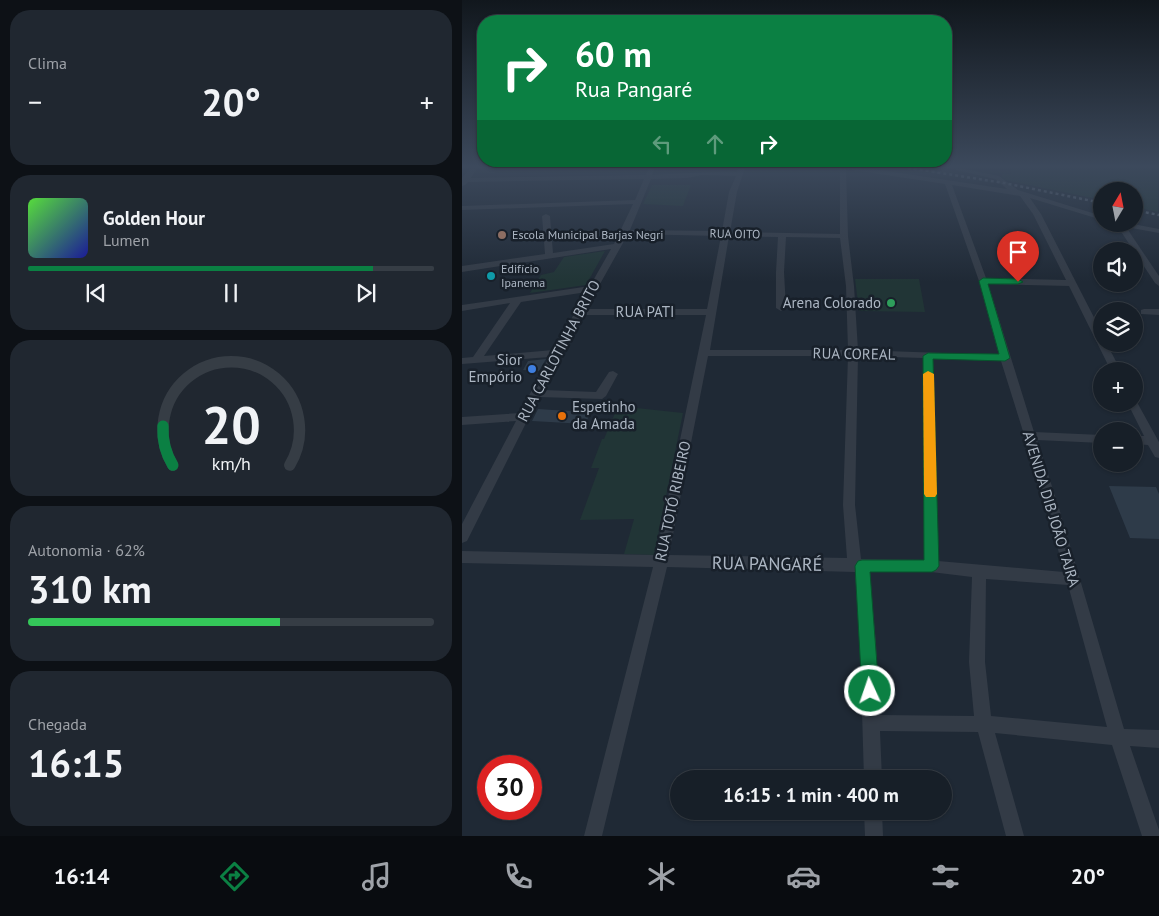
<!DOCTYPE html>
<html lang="pt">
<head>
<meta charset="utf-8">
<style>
	:root { --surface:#171f28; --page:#202730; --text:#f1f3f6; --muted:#9ea2a8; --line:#363d45; --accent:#0b8043 }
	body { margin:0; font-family:"PT Sans",sans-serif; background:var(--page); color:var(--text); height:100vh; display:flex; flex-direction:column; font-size:19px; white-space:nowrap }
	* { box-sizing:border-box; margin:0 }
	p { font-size:16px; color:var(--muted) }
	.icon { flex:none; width:28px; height:28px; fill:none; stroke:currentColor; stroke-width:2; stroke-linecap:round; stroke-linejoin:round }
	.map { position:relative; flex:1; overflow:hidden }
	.side { display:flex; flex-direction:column; gap:10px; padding:10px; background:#0d1116; width:462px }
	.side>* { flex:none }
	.guide { position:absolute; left:15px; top:15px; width:475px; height:152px; border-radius:20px; box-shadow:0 1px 4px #0004,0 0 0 1px var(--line); background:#0b8043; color:#fff; overflow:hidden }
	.needle { width:32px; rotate:10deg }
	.tools { position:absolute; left:631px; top:182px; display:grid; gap:10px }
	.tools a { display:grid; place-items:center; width:50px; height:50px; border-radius:50%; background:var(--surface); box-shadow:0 1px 4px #0004,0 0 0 1px var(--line); font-size:25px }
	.speed { position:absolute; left:15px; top:755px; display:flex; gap:10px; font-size:25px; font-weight:700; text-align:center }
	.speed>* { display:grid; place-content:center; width:65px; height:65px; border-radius:50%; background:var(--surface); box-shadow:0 1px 4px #0004,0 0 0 1px var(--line); line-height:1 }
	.speed .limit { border:8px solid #d22; background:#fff; color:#111 }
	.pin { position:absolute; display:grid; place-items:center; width:42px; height:42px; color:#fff; margin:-51px -21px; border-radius:50% 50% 50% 0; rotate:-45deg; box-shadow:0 0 5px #0007 }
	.pin .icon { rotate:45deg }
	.me { position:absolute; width:55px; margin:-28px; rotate:357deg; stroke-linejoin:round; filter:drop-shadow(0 0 4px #0008) }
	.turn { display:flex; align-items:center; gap:18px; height:105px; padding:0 15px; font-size:22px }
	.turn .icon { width:65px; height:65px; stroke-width:2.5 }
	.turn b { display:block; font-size:35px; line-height:42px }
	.lanes { display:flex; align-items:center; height:48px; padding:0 15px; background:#0003; justify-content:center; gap:25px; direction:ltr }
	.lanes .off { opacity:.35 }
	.big { font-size:38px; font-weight:700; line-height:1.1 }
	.side .tile { flex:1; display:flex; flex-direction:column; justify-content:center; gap:8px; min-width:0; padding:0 18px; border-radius:20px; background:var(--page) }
	.side .dial { align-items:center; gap:0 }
	.dial svg { height:130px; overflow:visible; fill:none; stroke:var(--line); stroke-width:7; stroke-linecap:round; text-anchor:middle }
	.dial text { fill:var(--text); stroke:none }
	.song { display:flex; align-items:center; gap:15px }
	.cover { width:60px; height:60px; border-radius:8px; background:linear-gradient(135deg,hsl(110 70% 55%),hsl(240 70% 35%)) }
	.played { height:5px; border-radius:2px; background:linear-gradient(90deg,var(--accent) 85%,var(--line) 85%) }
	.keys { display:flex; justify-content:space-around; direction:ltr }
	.heat { display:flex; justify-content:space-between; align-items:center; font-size:28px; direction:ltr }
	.charge { height:8px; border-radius:4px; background:linear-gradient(90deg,#34c759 62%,var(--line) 0) }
	.trip { position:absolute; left:208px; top:770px; width:282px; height:50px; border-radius:25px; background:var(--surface); box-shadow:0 1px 4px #0004,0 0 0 1px var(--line); font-weight:700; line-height:50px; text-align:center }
	.dock { display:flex; height:80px; justify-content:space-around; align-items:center; background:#090c10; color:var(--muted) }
	.dock .icon { width:35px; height:35px }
	.dock .selected { color:var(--accent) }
	.dock b { font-size:22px; color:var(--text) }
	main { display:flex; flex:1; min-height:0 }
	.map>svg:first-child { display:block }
</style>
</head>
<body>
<main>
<section class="side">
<div class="tile"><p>Clima</p>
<div class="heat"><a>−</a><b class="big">20°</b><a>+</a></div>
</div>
<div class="tile">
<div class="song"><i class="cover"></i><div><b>Golden Hour</b><p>Lumen</p></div></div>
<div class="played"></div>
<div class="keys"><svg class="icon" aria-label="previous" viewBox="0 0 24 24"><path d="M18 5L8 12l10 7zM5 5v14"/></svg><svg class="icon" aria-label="pause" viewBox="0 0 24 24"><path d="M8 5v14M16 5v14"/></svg><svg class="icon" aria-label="next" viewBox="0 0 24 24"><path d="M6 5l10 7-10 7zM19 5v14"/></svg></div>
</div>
<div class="tile dial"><svg viewBox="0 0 100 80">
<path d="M14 69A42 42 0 1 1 86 69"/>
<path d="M14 69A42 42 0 0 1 8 45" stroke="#0b8043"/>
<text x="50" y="56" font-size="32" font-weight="700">20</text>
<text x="50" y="72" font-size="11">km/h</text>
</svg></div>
<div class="tile"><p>Autonomia · 62%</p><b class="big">310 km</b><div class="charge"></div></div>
<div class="tile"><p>Chegada</p><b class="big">16:15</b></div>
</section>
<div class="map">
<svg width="697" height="836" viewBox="0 0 697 836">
	<rect width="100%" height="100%" fill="#1f2935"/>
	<path fill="#213536" d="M548,165H696V212L673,207L672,191H640V200L543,180L539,177L541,173L549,174Z
		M190,185H229L221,206L181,204Z
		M143,251L124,285L68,293L79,275L92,272L102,257Z
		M393,279H457L463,312L397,311Z
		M156,406L221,413L192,555L162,554L172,519L118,520L137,468H129L140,439H142Z"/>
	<path fill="#2e3b49" d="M84,359L77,371L61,370L66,361Z
		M76,409L91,410L129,412L123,424L70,421Z
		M647,486L694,487L697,494V539L668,538Z"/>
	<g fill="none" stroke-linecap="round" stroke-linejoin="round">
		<path fill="#333b46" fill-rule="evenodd" d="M11,165H17L9,178L184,175L188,165H194L190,175C219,174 246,171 275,172L278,165H284L275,192L268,232L378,234V168L370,165H384L545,189L533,179L472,165H483L537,176L556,190L640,216V220L568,198L579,214L640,333V344H645L659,371H649L607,286L526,284L572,432L640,435V443L575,440L597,508L662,729L697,730V748L668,746L697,830V836H680L650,745L533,733L562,836H544L516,732L418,731L420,779H402L398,643L393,572L205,567L140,836H122L191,567L0,563V551L194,555L244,315H120L81,390L134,392L147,372L151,371L156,374L144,396L140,399L77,397L5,541L0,543V524L54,421L0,425V417L58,413L87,357L0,364V358L11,357L48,303L0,311V305L128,286L149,249L0,272V266L83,254L80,216L84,214L88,216L91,253L152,244L171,204L0,210V206L173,200L182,179L6,182L3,185L0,186V178ZM384,169L483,184L517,281L537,355L396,350L392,286L386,236ZM240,175L274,176L267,192L260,231L168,230L189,179L225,178ZM490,185L558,196L571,214L604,280L524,278ZM166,234L259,236L245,309H124ZM267,236L316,237L314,272V308L319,311L324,308L322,272L324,237L378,238L384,286L386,350H248ZM125,292L91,350L22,356L59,302ZM246,356H386L381,505L385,558L207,555ZM396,356L461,358L462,560L399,559L393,505ZM471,359L539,361L585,508L602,572L476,561ZM407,571L469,572L510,577L507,662L512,716L417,715L414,643ZM524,579L606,585L645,727L529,716L523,662Z
			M654,224H671L697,229V233L664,227L697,276V286L693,283Z
			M682,309H697V315L679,314V310Z
			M672,401L676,404L697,442V458L693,457L686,445L672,444V436H682L666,404H672Z
			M402,811H420L421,836H403Z"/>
		<path stroke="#545f6d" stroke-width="2.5" stroke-dasharray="3 3" stroke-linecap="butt" d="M428,165L542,183L640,203
			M672,210L697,215"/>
	</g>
	<linearGradient id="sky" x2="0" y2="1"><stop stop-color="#11171d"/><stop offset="0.59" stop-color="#3c495c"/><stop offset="1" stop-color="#3c495c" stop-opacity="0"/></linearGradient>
	<rect width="697" height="282" fill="url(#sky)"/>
	<path fill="#0b8043" stroke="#07532c" d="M521,278L556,279L561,282L556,284H526L548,358L543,361L471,359L477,566L474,570L470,572H408L417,691L414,697L408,699L403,697L400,691L393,566L396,561L400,560H462L461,356L466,353L537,354L517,281Z"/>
	<path fill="#f59e0b" d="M466,371L472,374L475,494L473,497H464L462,494L461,374Z"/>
	<circle fill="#8d6e63" stroke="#18202a" stroke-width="2" cx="40" cy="235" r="5"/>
	<circle fill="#0f9aa8" stroke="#18202a" stroke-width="2" cx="29" cy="276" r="5"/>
	<circle fill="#2e9e5b" stroke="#18202a" stroke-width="2" cx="429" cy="303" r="5"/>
	<circle fill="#3f7fe0" stroke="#18202a" stroke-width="2" cx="70" cy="369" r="5"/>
	<circle fill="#e8710a" stroke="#18202a" stroke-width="2" cx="100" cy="416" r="5"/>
	<g text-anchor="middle" stroke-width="5" stroke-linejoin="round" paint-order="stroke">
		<g font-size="12" fill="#acb6c3" stroke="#18202a">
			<text transform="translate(273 234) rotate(1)" y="4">RUA OITO</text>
		</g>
		<g font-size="12" fill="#acb6c3" stroke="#18202a" text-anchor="start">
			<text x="50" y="239">Escola Municipal Barjas Negri</text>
			<text x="39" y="273">Edifício<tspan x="39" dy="14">Ipanema</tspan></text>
		</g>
		<g font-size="15" fill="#acb6c3" stroke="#18202a" text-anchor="end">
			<text x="419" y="308">Arena Colorado</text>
			<text x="60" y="365">Sior<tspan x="60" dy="17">Empório</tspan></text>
			<text x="110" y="412" text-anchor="start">Espetinho<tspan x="110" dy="17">da Amada</tspan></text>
		</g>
		<g font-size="15" fill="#acb6c3" stroke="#18202a">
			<text x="183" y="317">RUA PATI</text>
			<text transform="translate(97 351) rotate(-62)" y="5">RUA CARLOTINHA BRITO</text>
			<text transform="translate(392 354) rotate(1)" y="5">RUA COREAL</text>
			<text transform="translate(211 501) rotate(-78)" y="5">RUA TOTÓ RIBEIRO</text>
			<text transform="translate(589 509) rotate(73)" y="5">AVENIDA DIB JOÃO TAJRA</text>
		</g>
		<g font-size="18" fill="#acb6c3" stroke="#18202a">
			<text transform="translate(305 564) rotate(1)" y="6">RUA PANGARÉ</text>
		</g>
	</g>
</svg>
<div class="tools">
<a><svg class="needle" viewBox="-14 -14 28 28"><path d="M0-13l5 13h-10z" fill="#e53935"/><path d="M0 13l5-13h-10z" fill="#9ea2a8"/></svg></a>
<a><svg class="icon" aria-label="sound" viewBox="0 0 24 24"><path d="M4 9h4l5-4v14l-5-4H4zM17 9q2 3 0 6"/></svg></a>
<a><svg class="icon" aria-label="layers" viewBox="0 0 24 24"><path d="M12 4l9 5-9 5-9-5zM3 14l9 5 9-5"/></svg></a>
<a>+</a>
<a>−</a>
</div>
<div class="speed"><div class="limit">30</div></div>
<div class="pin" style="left:556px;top:282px;background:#d93025"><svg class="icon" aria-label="arrive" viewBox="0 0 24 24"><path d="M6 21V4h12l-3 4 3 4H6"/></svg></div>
<svg class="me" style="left:408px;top:691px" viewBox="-20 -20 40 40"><circle r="17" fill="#0b8043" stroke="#fff" stroke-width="3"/><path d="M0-11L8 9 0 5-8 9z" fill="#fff"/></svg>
<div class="trip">16:15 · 1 min · 400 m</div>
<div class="guide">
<div class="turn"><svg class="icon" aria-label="right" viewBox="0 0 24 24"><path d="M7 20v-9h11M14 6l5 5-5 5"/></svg><div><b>60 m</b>Rua Pangaré</div></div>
<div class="lanes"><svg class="icon off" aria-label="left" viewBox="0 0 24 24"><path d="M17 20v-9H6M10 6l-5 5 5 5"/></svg><svg class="icon off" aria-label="ahead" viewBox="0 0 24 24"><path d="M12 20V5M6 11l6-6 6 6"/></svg><svg class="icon" aria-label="right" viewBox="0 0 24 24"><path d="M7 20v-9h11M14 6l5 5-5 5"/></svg></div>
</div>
</div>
</main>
<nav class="dock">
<b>16:14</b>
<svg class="icon selected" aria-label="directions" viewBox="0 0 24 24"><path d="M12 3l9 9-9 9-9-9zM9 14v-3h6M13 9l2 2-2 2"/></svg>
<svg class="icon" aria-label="music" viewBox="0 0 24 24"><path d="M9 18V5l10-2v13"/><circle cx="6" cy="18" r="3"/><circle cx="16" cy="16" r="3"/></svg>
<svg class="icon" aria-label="phone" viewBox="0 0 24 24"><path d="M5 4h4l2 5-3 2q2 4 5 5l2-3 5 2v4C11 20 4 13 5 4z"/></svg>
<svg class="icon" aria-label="climate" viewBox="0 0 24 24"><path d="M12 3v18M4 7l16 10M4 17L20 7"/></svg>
<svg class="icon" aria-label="car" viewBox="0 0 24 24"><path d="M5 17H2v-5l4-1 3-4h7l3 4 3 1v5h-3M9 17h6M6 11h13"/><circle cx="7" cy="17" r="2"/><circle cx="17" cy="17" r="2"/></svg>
<svg class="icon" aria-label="filters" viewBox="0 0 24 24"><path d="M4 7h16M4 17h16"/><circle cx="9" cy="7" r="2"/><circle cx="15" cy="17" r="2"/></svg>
<b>20°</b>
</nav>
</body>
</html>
